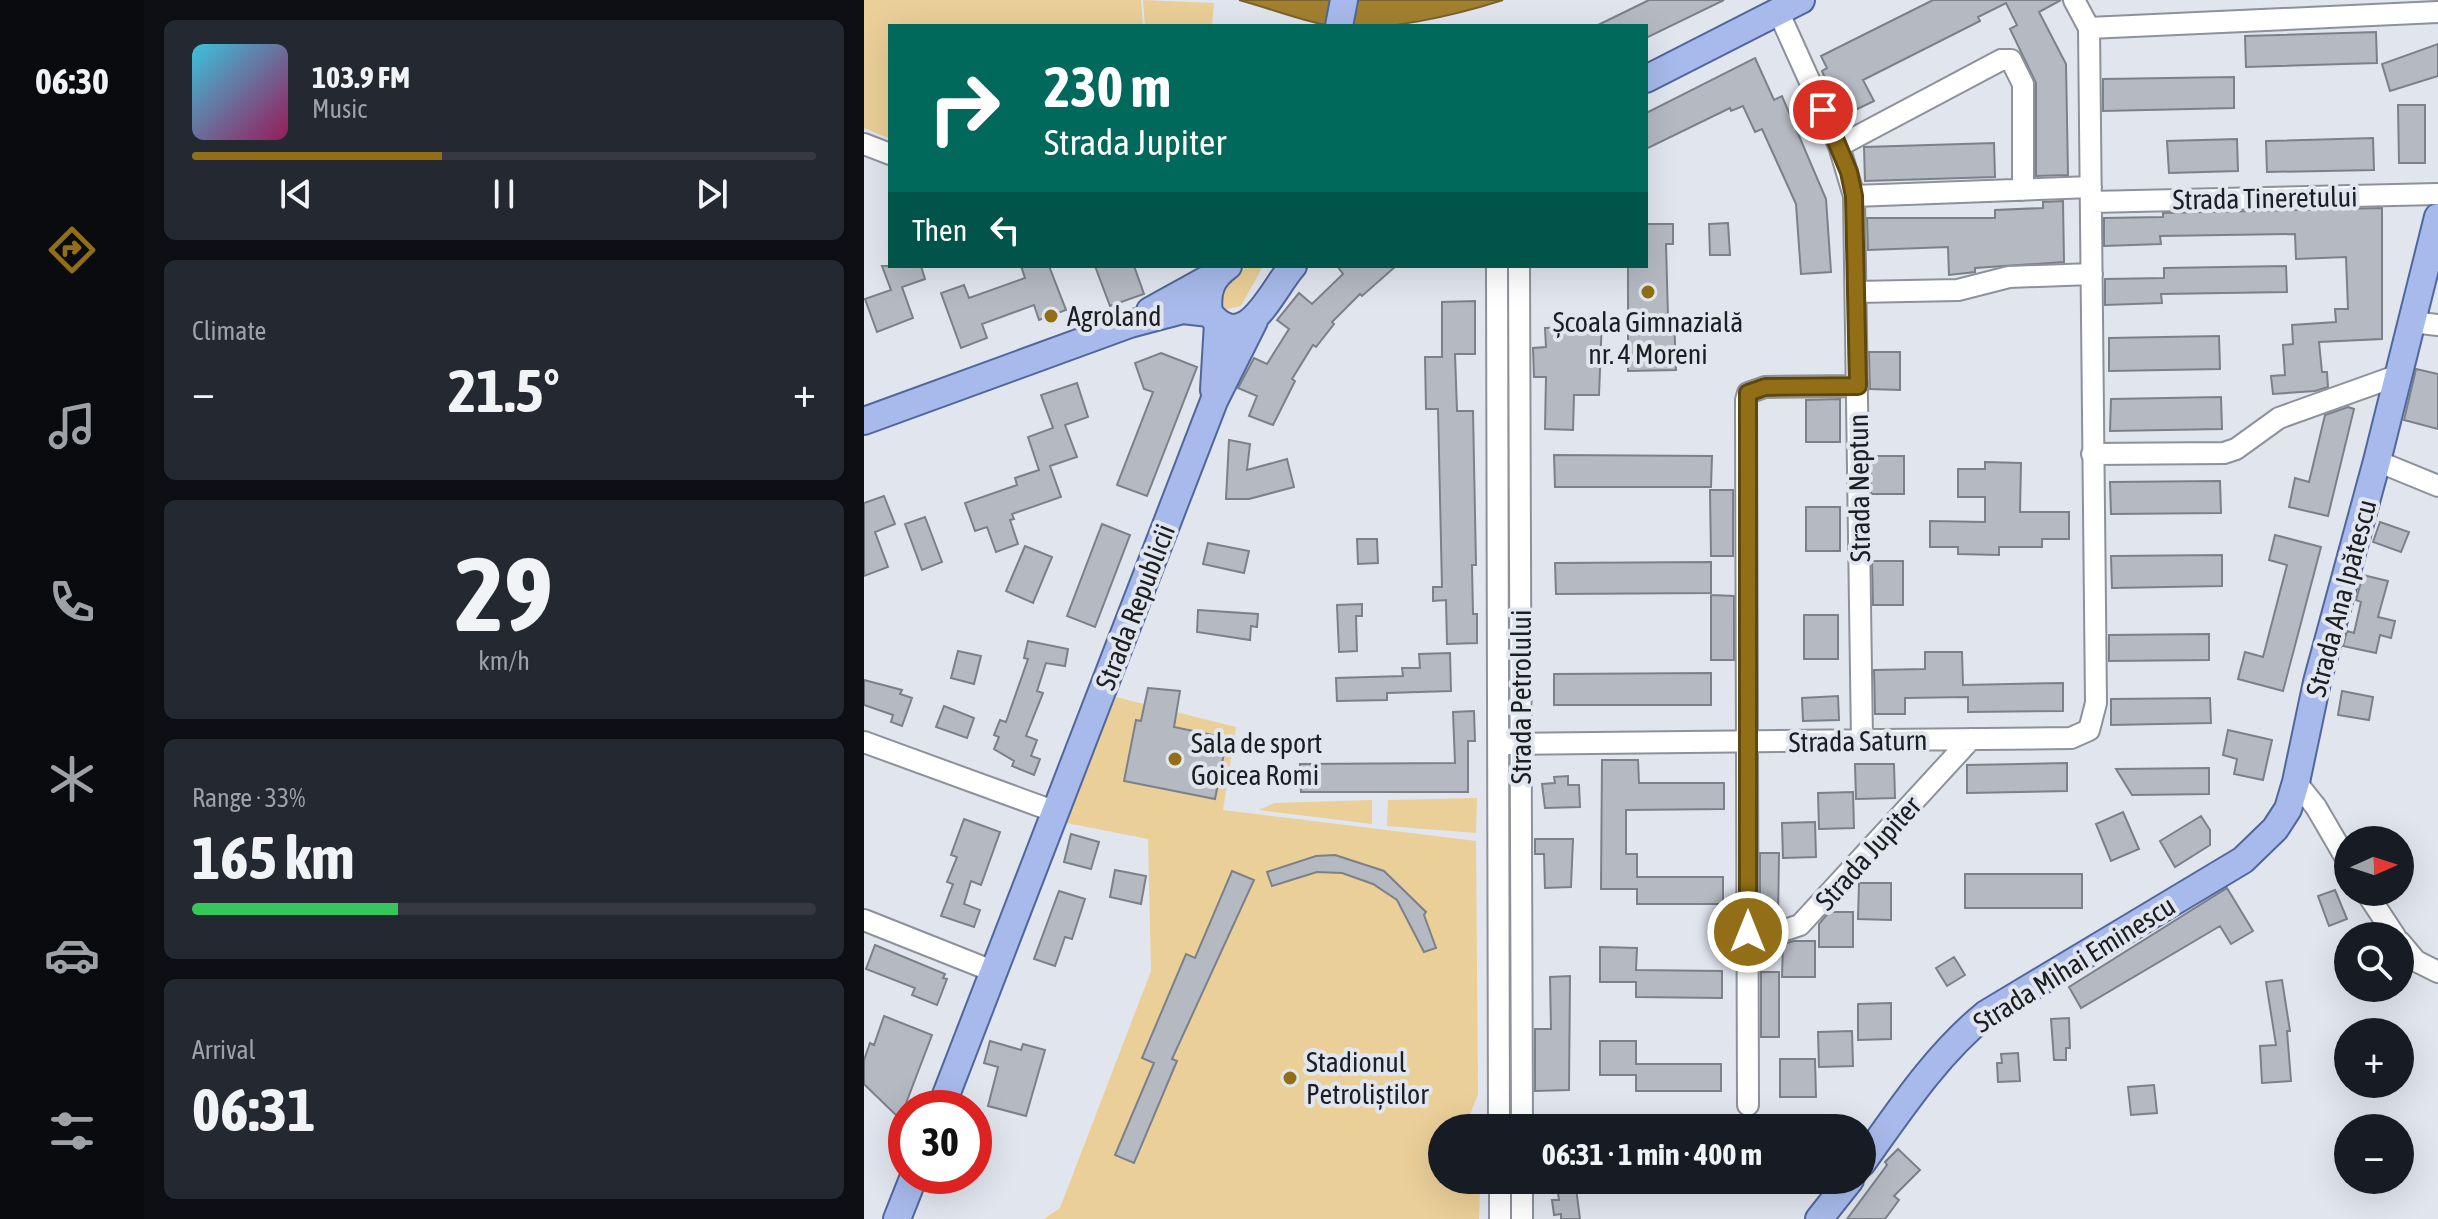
<!DOCTYPE html>
<html lang="en">
<head>
<meta charset="utf-8">
<style>
	:root { --surface:#171b24; --page:#242831; --text:#f1f3f6; --muted:#9ea1a6; --line:#363941; --accent:#926f16 }
	body { margin:0; font-family:"Asap Condensed",sans-serif; background:var(--page); color:var(--text); height:100vh; display:flex; flex-direction:column; font-size:30px; white-space:nowrap }
	* { box-sizing:border-box; margin:0 }
	p { font-size:26px; color:var(--muted) }
	.icon { flex:none; width:44px; height:44px; fill:none; stroke:currentColor; stroke-width:2; stroke-linecap:round; stroke-linejoin:round }
	.map { position:relative; flex:1; overflow:hidden }
	.side { display:flex; flex-direction:column; gap:20px; padding:20px; background:#0d0f14; width:720px }
	.side>* { flex:none }
	.hud { position:absolute; left:24px; top:24px; width:760px; height:244px; border-radius:0px; box-shadow:0 8px 32px #0002; background:#00695c; color:#fff; overflow:hidden }
	.needle { width:52px; rotate:87deg }
	.buttons { position:absolute; left:1470px; top:826px; display:grid; gap:16px }
	.buttons a { display:grid; place-items:center; width:80px; height:80px; border-radius:50%; background:var(--surface); box-shadow:0 8px 32px #0002; font-size:40px }
	.speed { position:absolute; left:24px; top:1090px; display:flex; gap:16px; font-size:40px; font-weight:700; text-align:center }
	.speed>* { display:grid; place-content:center; width:104px; height:104px; border-radius:50%; background:var(--surface); box-shadow:0 8px 32px #0002; line-height:1 }
	.speed .limit { border:12px solid #d22; background:#fff; color:#111 }
	.pin { position:absolute; display:grid; place-items:center; width:68px; height:68px; color:#fff; margin:-34px; border:4px solid #fff; border-radius:50%; box-shadow:0 2px 8px #0007 }
	.me { position:absolute; width:88px; margin:-44px; rotate:0deg; stroke-linejoin:round; filter:drop-shadow(0 0 6px #0008) }
	.turn { display:flex; align-items:center; gap:28px; height:168px; padding:0 24px; font-size:36px }
	.turn .icon { width:104px; height:104px; stroke-width:2.5 }
	.turn b { display:block; font-size:56px; line-height:68px }
	.then { display:flex; align-items:center; height:76px; padding:0 24px; background:#0003; gap:16px; font-size:30px }
	.big { font-size:60px; font-weight:700; line-height:1.1 }
	.side .tile { flex:1; display:flex; flex-direction:column; justify-content:center; gap:12px; min-width:0; padding:0 28px; border-radius:12px; background:var(--page) }
	.side .dial { align-items:center; gap:0 }
	.dial b { font-size:104px; line-height:1 }
	.song { display:flex; align-items:center; gap:24px }
	.cover { width:96px; height:96px; border-radius:12px; background:linear-gradient(135deg,hsl(190 70% 55%),hsl(330 70% 35%)) }
	.played { height:8px; border-radius:4px; background:linear-gradient(90deg,var(--accent) 40%,var(--line) 40%) }
	.keys { display:flex; justify-content:space-around; direction:ltr }
	.heat { display:flex; justify-content:space-between; align-items:center; font-size:44px; direction:ltr }
	.charge { height:12px; border-radius:6px; background:linear-gradient(90deg,#34c759 33%,var(--line) 0) }
	.trip { position:absolute; left:564px; top:1114px; width:448px; height:80px; border-radius:40px; background:var(--surface); box-shadow:0 8px 32px #0002; font-weight:700; line-height:80px; text-align:center }
	main { display:flex; flex:1; min-height:0 }
	.tab-bar { display:flex; flex-direction:column; width:144px; justify-content:space-around; align-items:center; background:#090b0e; color:var(--muted) }
	.tab-bar .icon { width:56px; height:56px }
	.tab-bar .selected { color:var(--accent) }
	.tab-bar b { font-size:36px; color:var(--text) }
	.map>svg:first-child { display:block }
</style>
</head>
<body>
<main>
<nav class="tab-bar">
<b>06:30</b>
<svg class="icon selected" aria-label="directions" viewBox="0 0 24 24"><path d="M12 3l9 9-9 9-9-9zM9 14v-3h6M13 9l2 2-2 2"/></svg>
<svg class="icon" aria-label="music" viewBox="0 0 24 24"><path d="M9 18V5l10-2v13"/><circle cx="6" cy="18" r="3"/><circle cx="16" cy="16" r="3"/></svg>
<svg class="icon" aria-label="phone" viewBox="0 0 24 24"><path d="M5 4h4l2 5-3 2q2 4 5 5l2-3 5 2v4C11 20 4 13 5 4z"/></svg>
<svg class="icon" aria-label="climate" viewBox="0 0 24 24"><path d="M12 3v18M4 7l16 10M4 17L20 7"/></svg>
<svg class="icon" aria-label="car" viewBox="0 0 24 24"><path d="M5 17H2v-5l4-1 3-4h7l3 4 3 1v5h-3M9 17h6M6 11h13"/><circle cx="7" cy="17" r="2"/><circle cx="17" cy="17" r="2"/></svg>
<svg class="icon" aria-label="filters" viewBox="0 0 24 24"><path d="M4 7h16M4 17h16"/><circle cx="9" cy="7" r="2"/><circle cx="15" cy="17" r="2"/></svg>
</nav>
<section class="side">
<div class="tile">
<div class="song"><i class="cover"></i><div><b>103.9 FM</b><p>Music</p></div></div>
<div class="played"></div>
<div class="keys"><svg class="icon" aria-label="previous" viewBox="0 0 24 24"><path d="M18 5L8 12l10 7zM5 5v14"/></svg><svg class="icon" aria-label="pause" viewBox="0 0 24 24"><path d="M8 5v14M16 5v14"/></svg><svg class="icon" aria-label="next" viewBox="0 0 24 24"><path d="M6 5l10 7-10 7zM19 5v14"/></svg></div>
</div>
<div class="tile"><p>Climate</p>
<div class="heat"><a>−</a><b class="big">21.5°</b><a>+</a></div>
</div>
<div class="tile dial"><b>29</b><p>km/h</p></div>
<div class="tile"><p>Range · 33%</p><b class="big">165 km</b><div class="charge"></div></div>
<div class="tile"><p>Arrival</p><b class="big">06:31</b></div>
</section>
<div class="map">
<svg width="1574" height="1219" viewBox="0 0 1574 1219">
	<rect width="100%" height="100%" fill="#e1e5ee"/>
	<path fill="#eacf98" d="M0,0H277L279,26H26V139L0,128Z
		M279,0L350,3L348,26H281Z
		M377,266H399L377,306L359,310L351,306L353,283Z
		M252,697L372,727L359,810L612,841L614,1094L601,1128H578V1180H602L616,1189L615,1219H180L196,1208L287,971L284,839L198,822Z
		M613,798L612,833L523,826L524,800Z
		M508,800V824L394,810L411,803Z"/>
	<path fill="#a48130" stroke="#7c632c" stroke-width="2" d="M375,0H639C592,15 514,34 466,26C435,20 405,8 375,0Z"/>
	<path fill="#b5b9c2" stroke="#7c8088" stroke-width="2" d="M785,0H860L782,38V26H732Z
		M1069,0H1197L1175,12L1202,64L1204,175L1172,176V83L1146,29L1153,25L1142,3L1114,17L1116,21L999,80L1010,101L977,117L958,71L963,68L957,56Z
		M1512,32L1513,63L1382,67L1381,36Z
		M1574,44V76L1526,91L1518,64Z
		M891,58L910,100L918,96L962,199L967,272L937,274L932,204L898,129L891,132L879,106L867,111L866,108L782,149V113Z
		M1370,77V108L1239,111V79Z
		M1534,105H1561V163H1535Z
		M1509,138L1510,170L1403,172L1402,141Z
		M1373,139L1374,171L1305,173L1303,141Z
		M1130,143L1131,177L1001,181L1000,147Z
		M1199,201L1200,262L1111,268V272L1085,275L1084,247L1004,250L1003,218H1131V210L1179,208V202Z
		M1518,208V339L1455,342L1458,372H1463L1464,387L1451,391L1409,394L1407,376L1421,375L1419,345L1429,344L1428,325L1472,322L1471,309H1484L1482,257L1432,259L1431,234L1296,236L1297,244L1240,246V218L1299,217V213Z
		M864,223L866,255H846L845,224Z
		M782,224H809V244H802L804,317H810L812,370L764,371V266H782Z
		M18,266H57L61,279L38,287L49,318L13,332L1,299L27,290Z
		M157,266H185L202,310L175,320L170,305L118,324L123,338L97,348L77,293L100,285L105,298L161,278Z
		M231,266H270L280,294L246,306Z
		M473,266H532L498,296L496,294L468,322L470,324L452,347L449,345L428,379L431,381L409,425L385,416L393,396L374,388L390,358L403,364L425,329L413,320L435,293L448,304L479,274Z
		M1422,266L1423,292L1297,294L1298,303L1241,305V279L1300,278V268Z
		M611,301V354H591L593,411H609L612,565H608L609,614H613V643L583,644L582,600L569,601V587H578L574,409H562L561,357H578V302Z
		M718,318H738L735,395H710L709,430L681,429L682,377H670L669,348L682,347L681,328L718,327Z
		M1355,336L1356,369L1245,371V338Z
		M1005,352H1036V390L1006,389Z
		M297,353L333,367L283,496L253,485L289,392L280,389L271,363Z
		M1552,369L1574,374V429L1540,420Z
		M213,383L224,417L201,425L213,457L186,466L197,497L148,514L150,519L146,520L154,544L132,552L123,527L111,531L101,503L153,485L151,478L175,470L164,437L189,428L177,395Z
		M1357,397L1358,429L1246,431L1247,399Z
		M976,399V442H942V400Z
		M1484,407L1490,409L1464,516L1425,507L1431,478L1445,482L1461,415Z
		M365,440L386,444L383,470L423,459L430,487L385,499H362Z
		M690,455L848,456L847,487H691Z
		M1007,456H1040V494H1007Z
		M1121,462L1157,463L1156,512H1205V539H1178V547H1135V555L1094,554V547H1066V521L1121,522V497H1094V469H1121Z
		M1356,481L1357,513L1247,514L1246,482Z
		M846,490H869V556H847Z
		M20,496L31,524L11,532L24,567L0,576V503Z
		M942,507H976V551H942Z
		M61,517L78,562L58,570L41,524Z
		M1516,522L1545,532L1537,552L1509,542Z
		M238,524L266,535L231,627L203,616Z
		M1411,535L1457,547L1419,691L1374,679L1381,652L1399,657L1423,565L1405,560Z
		M493,539H513L514,563L494,564Z
		M344,543L385,551L380,573L339,564Z
		M161,546L188,557L169,603L142,591Z
		M1358,555V586L1248,588L1247,556Z
		M1008,561H1039V605H1009Z
		M847,562V593L692,594L691,563Z
		M1499,575L1524,581L1514,617L1531,621L1527,638L1516,635L1512,653L1479,646L1483,631L1490,633L1497,602L1492,600Z
		M847,595L870,596V660H847Z
		M498,604V616H492L493,651L475,652L473,605Z
		M334,610L394,614L393,627L387,626L386,640L333,632Z
		M940,615H974V659H940Z
		M1345,634V660L1245,661V635Z
		M164,641L204,649L201,666L182,663L173,691L179,693L162,736L173,740L167,756L176,759L170,775L148,766L150,761L130,749L135,737L130,735L136,720L142,722L164,659L160,658Z
		M94,651L117,656L110,684L87,678Z
		M1061,652H1098L1099,685L1199,683V711L1104,712V697L1041,698V714H1011L1010,670L1061,669Z
		M586,653L587,691L523,693V700L473,701L472,678L539,676L538,668H556L555,654Z
		M847,673V705H690V674Z
		M0,680L38,690L36,694L48,698L38,726L27,722L29,715L0,705Z
		M284,688L316,691L310,727L363,738L351,799L260,781L272,720L277,721Z
		M1478,691L1509,697L1505,720L1474,715Z
		M974,696L975,720L939,721L938,698Z
		M1346,698L1347,723L1247,725V699Z
		M80,706L110,718L103,738L72,727Z
		M610,711L611,741H604V792H437L436,764L591,763L589,712Z
		M1364,730L1408,740L1399,780L1370,774L1373,759L1359,755Z
		M738,760H774L775,783H860V809L762,810V854H773V877H859V904H773V889H737Z
		M1203,763V791L1103,793V765Z
		M991,764H1030L1031,798L992,799Z
		M1345,768V794L1268,795L1252,769Z
		M704,776V785H715L716,807L681,808L678,784L691,783L690,777Z
		M989,792L990,828L955,829L954,793Z
		M1259,812L1275,849L1247,861L1232,824Z
		M1337,816L1346,830V845L1311,867L1296,841Z
		M100,819L136,832L117,885L107,881L100,904L116,910L110,927L77,916L89,884L83,882L93,857L87,855Z
		M951,822L952,857L919,858L918,823Z
		M207,834L235,842L227,869L200,862Z
		M671,839H709L707,887L681,888L680,854H671Z
		M896,853H915L914,918H896Z
		M471,855L520,871L562,912L560,915L572,948L560,952L533,900L509,884L478,873L453,872L408,886L403,872L452,856Z
		M251,870L282,876L277,904L246,897Z
		M368,871L390,880L308,1059L313,1061L270,1163L251,1155L290,1063L278,1058L322,954L331,958Z
		M1101,874H1218V908H1101Z
		M995,883H1027V920L994,919Z
		M1363,888L1389,931L1367,944L1356,926L1217,1008L1205,987Z
		M1471,890L1483,919L1465,926L1454,896Z
		M195,891L221,899L208,939L201,937L191,966L170,959Z
		M965,912H989V947H955V924Z
		M930,941H951V977H918L919,944Z
		M11,945L81,974L79,978L83,979L73,1005L48,995L51,988L2,969Z
		M736,947L773,948L772,970L858,971V998L772,997V982H736Z
		M1090,957L1101,975L1083,986L1072,968Z
		M897,972H915V1037H897Z
		M706,976L705,1090L671,1091V1029H687L686,977Z
		M1418,980L1426,1031H1423L1427,1081L1398,1083L1396,1046L1412,1045L1402,982Z
		M1027,1003V1039L994,1040V1004Z
		M20,1016L68,1035L36,1119L0,1084V1060L6,1043L10,1045Z
		M1205,1018L1206,1048H1202V1060H1190L1187,1019Z
		M988,1031L989,1066L955,1067L954,1032Z
		M126,1041L157,1050L159,1044L181,1050L162,1116L124,1106L134,1067L120,1063Z
		M736,1041H772V1064H857V1091H772V1075H736Z
		M1154,1053L1156,1081L1134,1082L1133,1063H1138L1137,1054Z
		M916,1059H951L952,1097H916Z
		M1290,1085L1293,1113L1267,1115L1264,1087Z
		M1034,1149L1056,1170L1030,1196L1035,1200L1021,1219H983L1023,1165L1021,1162Z
		M692,1180H711L716,1219H697V1214L690,1215L688,1200H695Z"/>
	<g fill="none" stroke-linecap="round" stroke-linejoin="round">
		<defs>
			<path id="minor" d="M914,11L975,146L990,196L998,740
				M1225,28L1574,12
				M0,144L26,154
				M975,146L1137,60H1147L1159,84V190
				M990,196L1227,187
				M1227,202L1574,194
				M633,266L635,1128
				M655,266L658,1128
				M993,292L1094,290L1145,277L1228,274
				M1548,322L1574,325
				M1228,454L1360,453L1372,449L1415,418L1535,375
				M1513,461L1574,486
				M0,742L192,812
				M635,744L1207,738L1225,730L1232,703L1225,28L1210,0
				M1432,782L1452,807L1484,862
				M1502,892L1531,936
				M0,920L131,972
				M884,932H915L936,925L1107,739
				M1536,942L1552,961L1574,972
				M884,1105L882,400L884,393L901,387L994,386
				M636,1180V1219
				M658,1180V1219"/>
			<path id="major" d="M475,26L480,0
				M782,79L937,0
				M364,266C347,278 342,292 345,313C382,358 408,289 429,266
				M286,311L353,274
				M350,390L354,323
				M0,421L266,324L319,310L345,313
				M77,1108L350,401L390,321
				M998,1163C1036,1110 1071,1056 1122,1014L1379,860L1411,829L1424,809L1432,782L1453,682L1513,461L1574,217
				M33,1219L50,1176
				M955,1219L986,1180"/>
		</defs>
		<use href="#minor" stroke="#8d9199" stroke-width="24"/>
		<use href="#major" stroke="#51669b" stroke-width="30"/>
		<use href="#minor" stroke="#fff" stroke-width="20"/>
		<use href="#major" stroke="#a7baeb" stroke-width="26"/>
	</g>
	<g fill="none" stroke-linecap="round" stroke-linejoin="round">
		<defs>
			<path id="route" d="M884,932V393L901,387L994,386L990,196L985,172L959,110"/>
		</defs>
		<use href="#route" stroke="#5f480e" stroke-width="20"/>
		<use href="#route" stroke="#926f16" stroke-width="14"/>
	</g>
	<g fill="#926f16" stroke="#e1e5ee" stroke-width="3">
		<circle cx="784" cy="292" r="8"/>
		<circle cx="187" cy="316" r="8"/>
		<circle cx="311" cy="759" r="8"/>
		<circle cx="426" cy="1078" r="8"/>
	</g>
	<g text-anchor="middle" stroke-width="8" stroke-linejoin="round" paint-order="stroke">
		<g font-size="28" fill="#1d1e21" stroke="#e1e5ee">
			<text transform="translate(1401 198) rotate(-1)" y="10">Strada Tineretului</text>
			<text transform="translate(995 488) rotate(-91)" y="10">Strada Neptun</text>
			<text transform="translate(1477 598) rotate(-75)" y="10">Strada Ana Ipătescu</text>
			<text transform="translate(271 607) rotate(-69)" y="10">Strada Republicii</text>
			<text transform="translate(657 697) rotate(-90)" y="10">Strada Petrolului</text>
			<text transform="translate(994 741) rotate(-1)" y="10">Strada Saturn</text>
			<text transform="translate(1004 853) rotate(-48)" y="10">Strada Jupiter</text>
			<text transform="translate(1210 964) rotate(-32)" y="10">Strada Mihai Eminescu</text>
		</g>
		<g font-size="28" fill="#1d1e21" stroke="#e1e5ee" text-anchor="start">
			<text x="203" y="326">Agroland</text>
			<text x="784" y="332" text-anchor="middle">Școala Gimnazială<tspan x="784" dy="32">nr. 4 Moreni</tspan></text>
			<text x="327" y="753">Sala de sport<tspan x="327" dy="32">Goicea Romi</tspan></text>
			<text x="442" y="1072">Stadionul<tspan x="442" dy="32">Petroliștilor</tspan></text>
		</g>
	</g>
</svg>
<div class="buttons">
<a><svg class="needle" viewBox="-14 -14 28 28"><path d="M0-13l5 13h-10z" fill="#e53935"/><path d="M0 13l5-13h-10z" fill="#9ea1a6"/></svg></a>
<a><svg class="icon" aria-label="search" viewBox="0 0 24 24"><circle cx="10" cy="10" r="6"/><path d="M15 15l6 6"/></svg></a>
<a>+</a>
<a>−</a>
</div>
<div class="speed"><div class="limit">30</div></div>
<div class="pin" style="left:959px;top:110px;background:#d93025"><svg class="icon" aria-label="arrive" viewBox="0 0 24 24"><path d="M6 21V4h12l-3 4 3 4H6"/></svg></div>
<svg class="me" style="left:884px;top:932px" viewBox="-20 -20 40 40"><circle r="17" fill="#926f16" stroke="#fff" stroke-width="3"/><path d="M0-11L8 9 0 5-8 9z" fill="#fff"/></svg>
<div class="trip">06:31 · 1 min · 400 m</div>
<div class="hud">
<div class="turn"><svg class="icon" aria-label="right" viewBox="0 0 24 24"><path d="M7 20v-9h11M14 6l5 5-5 5"/></svg><div><b>230 m</b>Strada Jupiter</div></div>
<div class="then">Then<svg class="icon" aria-label="left" viewBox="0 0 24 24"><path d="M17 20v-9H6M10 6l-5 5 5 5"/></svg></div>
</div>
</div>
</main>
</body>
</html>
